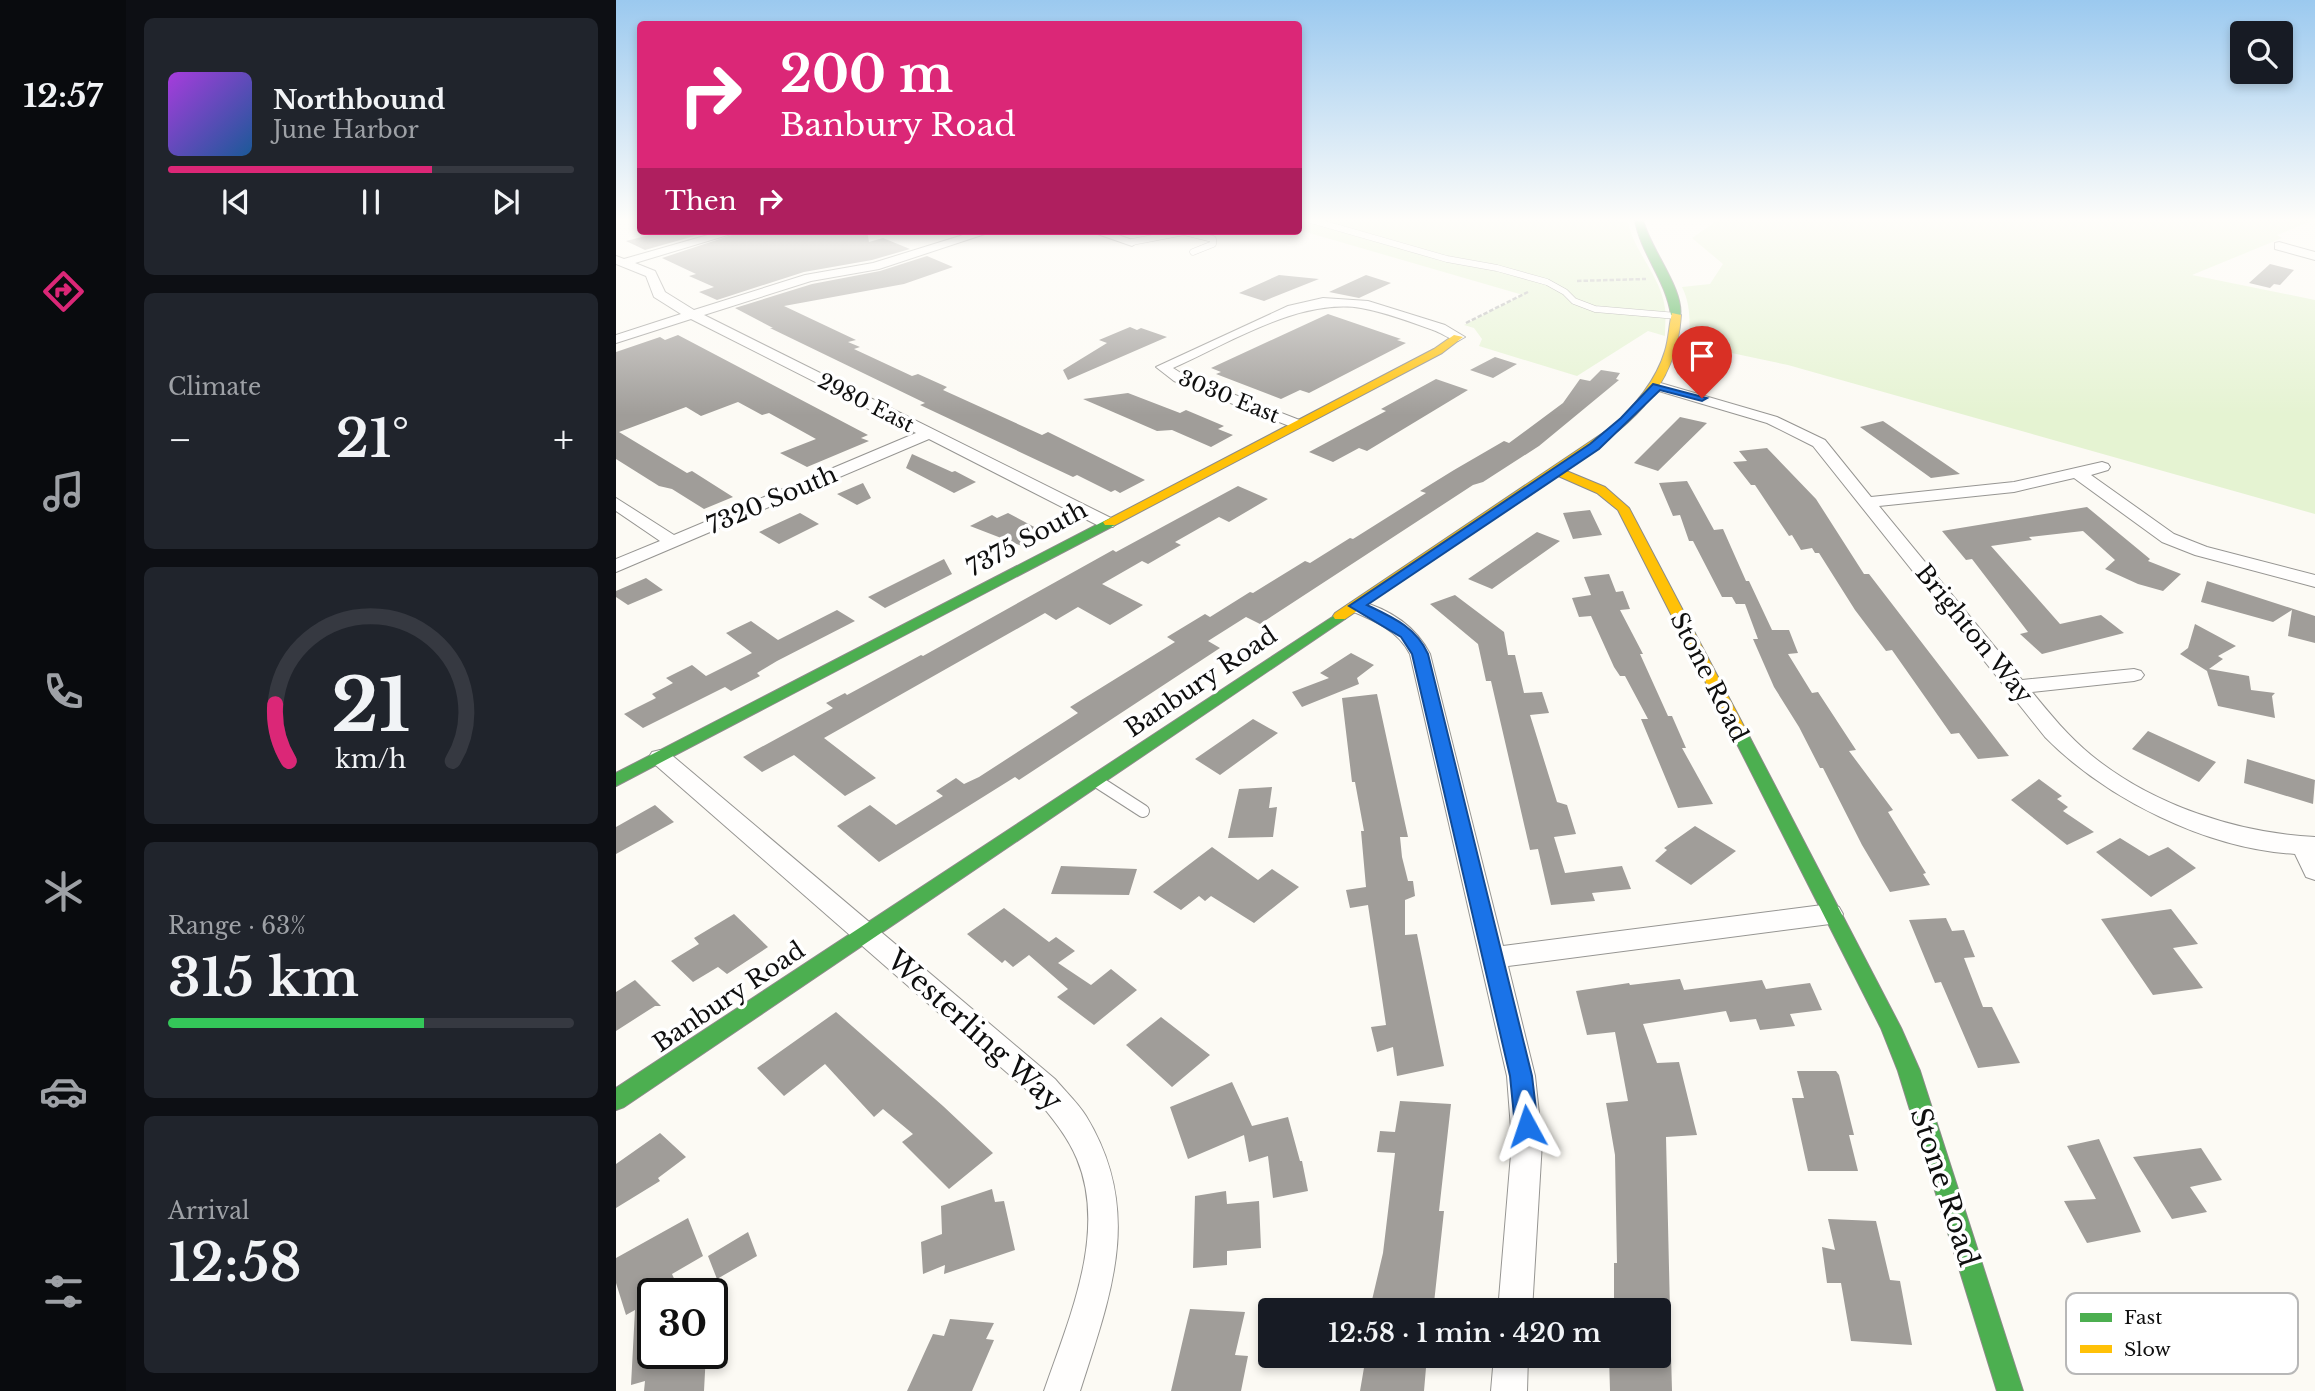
<!DOCTYPE html>
<html lang="en">
<head>
<meta charset="utf-8">
<style>
	:root { --surface:#171b24; --page:#20242c; --text:#f1f3f6; --muted:#9ea1a6; --line:#363941; --accent:#db2777 }
	body { margin:0; font-family:"Libre Baskerville",serif; background:var(--page); color:var(--text); height:100vh; display:flex; flex-direction:column; font-size:26px; white-space:nowrap }
	* { box-sizing:border-box; margin:0 }
	p { font-size:23px; color:var(--muted) }
	.icon { flex:none; width:38px; height:38px; fill:none; stroke:currentColor; stroke-width:2; stroke-linecap:round; stroke-linejoin:round }
	.map { position:relative; flex:1; overflow:hidden }
	.sheet { display:flex; flex-direction:column; gap:18px; padding:18px; background:#0d0f14; width:490px }
	.sheet>* { flex:none }
	.hud { position:absolute; left:21px; top:21px; width:665px; height:214px; border-radius:7px; box-shadow:0 4px 10px #0003; background:#db2777; color:#fff; overflow:hidden }
	.fabs { position:absolute; left:1614px; top:21px; display:grid; gap:14px }
	.fabs a { display:grid; place-items:center; width:63px; height:63px; border-radius:7px; background:var(--surface); box-shadow:0 4px 10px #0003; font-size:35px }
	.speed { position:absolute; left:21px; top:1278px; display:flex; gap:14px; font-size:35px; font-weight:700; text-align:center }
	.speed>* { display:grid; place-content:center; width:91px; height:91px; border-radius:50%; background:var(--surface); box-shadow:0 4px 10px #0003; line-height:1 }
	.speed .limit { border:4px solid #111; border-radius:10px; background:#fff; color:#111 }
	.pin { position:absolute; display:grid; place-items:center; width:60px; height:60px; color:#fff; margin:-72px -30px; border-radius:50% 50% 50% 0; rotate:-45deg; box-shadow:0 0 7px #0007 }
	.pin .icon { rotate:45deg }
	.me { position:absolute; width:77px; margin:-38px; rotate:355deg; stroke-linejoin:round; filter:drop-shadow(0 0 5px #0008) }
	.turn { display:flex; align-items:center; gap:24px; height:147px; padding:0 28px; font-size:32px }
	.turn .icon { width:91px; height:91px; stroke-width:2.5 }
	.turn b { display:block; font-size:49px; line-height:60px }
	.then { display:flex; align-items:center; height:66px; padding:0 28px; background:#0003; gap:14px; font-size:26px }
	.big { font-size:52px; font-weight:600; line-height:1.1 }
	.sheet .card { flex:1; display:flex; flex-direction:column; justify-content:center; gap:10px; min-width:0; padding:0 24px; border-radius:10px; background:var(--page) }
	.sheet .dial { align-items:center; gap:0 }
	.dial svg { height:182px; overflow:visible; fill:none; stroke:var(--line); stroke-width:7; stroke-linecap:round; text-anchor:middle }
	.dial text { fill:var(--text); stroke:none }
	.song { display:flex; align-items:center; gap:21px }
	.cover { width:84px; height:84px; border-radius:10px; background:linear-gradient(135deg,hsl(280 70% 55%),hsl(210 70% 35%)) }
	.played { height:7px; border-radius:4px; background:linear-gradient(90deg,var(--accent) 65%,var(--line) 65%) }
	.keys { display:flex; justify-content:space-around; direction:ltr }
	.heat { display:flex; justify-content:space-between; align-items:center; font-size:38px; direction:ltr }
	.charge { height:10px; border-radius:5px; background:linear-gradient(90deg,#34c759 63%,var(--line) 0) }
	.trip { position:absolute; left:642px; top:1298px; width:413px; height:70px; border-radius:7px; background:var(--surface); box-shadow:0 4px 10px #0003; font-weight:600; line-height:70px; text-align:center }
	main { display:flex; flex:1; min-height:0 }
	.tab-bar { display:flex; flex-direction:column; width:126px; justify-content:space-around; align-items:center; background:#090b0e; color:var(--muted) }
	.tab-bar .icon { width:49px; height:49px }
	.tab-bar .selected { color:var(--accent) }
	.tab-bar b { font-size:32px; color:var(--text) }
	.map>svg:first-child { display:block }
</style>
</head>
<body>
<main>
<nav class="tab-bar">
<b>12:57</b>
<svg class="icon selected" aria-label="directions" viewBox="0 0 24 24"><path d="M12 3l9 9-9 9-9-9zM9 14v-3h6M13 9l2 2-2 2"/></svg>
<svg class="icon" aria-label="music" viewBox="0 0 24 24"><path d="M9 18V5l10-2v13"/><circle cx="6" cy="18" r="3"/><circle cx="16" cy="16" r="3"/></svg>
<svg class="icon" aria-label="phone" viewBox="0 0 24 24"><path d="M5 4h4l2 5-3 2q2 4 5 5l2-3 5 2v4C11 20 4 13 5 4z"/></svg>
<svg class="icon" aria-label="climate" viewBox="0 0 24 24"><path d="M12 3v18M4 7l16 10M4 17L20 7"/></svg>
<svg class="icon" aria-label="car" viewBox="0 0 24 24"><path d="M5 17H2v-5l4-1 3-4h7l3 4 3 1v5h-3M9 17h6M6 11h13"/><circle cx="7" cy="17" r="2"/><circle cx="17" cy="17" r="2"/></svg>
<svg class="icon" aria-label="filters" viewBox="0 0 24 24"><path d="M4 7h16M4 17h16"/><circle cx="9" cy="7" r="2"/><circle cx="15" cy="17" r="2"/></svg>
</nav>
<section class="sheet">
<div class="card">
<div class="song"><i class="cover"></i><div><b>Northbound</b><p>June Harbor</p></div></div>
<div class="played"></div>
<div class="keys"><svg class="icon" aria-label="previous" viewBox="0 0 24 24"><path d="M18 5L8 12l10 7zM5 5v14"/></svg><svg class="icon" aria-label="pause" viewBox="0 0 24 24"><path d="M8 5v14M16 5v14"/></svg><svg class="icon" aria-label="next" viewBox="0 0 24 24"><path d="M6 5l10 7-10 7zM19 5v14"/></svg></div>
</div>
<div class="card"><p>Climate</p>
<div class="heat"><a>−</a><b class="big">21°</b><a>+</a></div>
</div>
<div class="card dial"><svg viewBox="0 0 100 80">
<path d="M14 69A42 42 0 1 1 86 69"/>
<path d="M14 69A42 42 0 0 1 8 44" stroke="#db2777"/>
<text x="50" y="56" font-size="32" font-weight="700">21</text>
<text x="50" y="72" font-size="11">km/h</text>
</svg></div>
<div class="card"><p>Range · 63%</p><b class="big">315 km</b><div class="charge"></div></div>
<div class="card"><p>Arrival</p><b class="big">12:58</b></div>
</section>
<div class="map">
<svg width="1699" height="1391" viewBox="0 0 1699 1391">
	<rect width="100%" height="100%" fill="#fcfaf4"/>
	<path fill="#e5f3d2" d="M682,220H1000L1012,223C1019,253 1045,277 1049,308C1050,317 1049,327 1049,336L1032,331L961,376L863,346L866,339L858,328L848,325L907,295L683,230Z
		M1102,220H1698L1661,235L1666,238L1576,275L1699,300V514L1172,365L1073,344C1074,324 1075,305 1066,287L1094,284L1107,264L1076,238Z"/>
	<path fill="#a09d99" d="M49,231H96L29,250L10,241Z
		M128,231H251L253,242L267,238L294,249L256,260L188,272L101,300L83,292L98,287L73,276L80,274L46,258Z
		M311,256L337,267L288,284L168,306L240,340L232,342L244,347L238,349L296,376L302,374L331,387L327,390L426,435L432,432L529,480L504,493L499,490L495,492L461,475L457,477L304,405L309,403L154,328H157L119,308L196,284L264,271Z
		M1654,264L1678,270L1664,285L1658,284L1654,288L1633,283Z
		M663,275L703,279L648,301L623,293Z
		M750,275L775,283L743,298L713,292Z
		M712,314L785,339L781,340L790,343L693,393L684,390L665,399L600,374L605,372L595,368Z
		M514,327L521,330L525,328L551,337L452,380L447,370L491,343L483,340Z
		M62,335L252,435L245,438L253,441L191,467L164,453L200,439L153,413L146,415L122,402L85,416L70,407L3,432L71,473L76,471L117,497L88,509L56,489L43,486L0,459V352L44,337L49,340Z
		M879,357L901,364L877,378L854,370Z
		M985,370L1004,373L1000,379L1003,380L923,446L867,482L857,485L644,624L630,617L592,641L604,648L403,780L399,777L263,862L221,826L254,805L280,825L327,796L320,791L340,778L348,784L363,777L462,713L454,707L559,642L551,637L589,614L594,617L634,592L637,593L689,561L694,563L734,538L737,539L810,493L804,491L838,470L888,441L893,443L947,403L964,379L974,381Z
		M820,379L852,390L751,451L743,448L717,462L693,452L770,411L765,409Z
		M512,393L564,413L570,410L608,426L602,429L617,435L595,447L556,430L541,431L467,399Z
		M1064,417L1091,423L1042,471L1018,463Z
		M1267,421L1344,474L1315,478L1244,427Z
		M1151,448L1200,499L1248,574H1253L1393,756L1362,759L1343,733L1335,734L1276,650L1270,651L1239,610L1203,553H1199L1196,548L1185,550L1176,535L1173,536L1139,485H1135L1117,462L1131,461L1123,451Z
		M296,454L336,472L339,471L360,482L338,493L290,468Z
		M1071,481L1098,530L1107,529L1130,581H1133L1156,630H1173L1182,653L1172,654L1196,693L1202,692L1240,750L1233,751L1277,810L1272,812L1310,873L1307,874L1314,885L1274,892L1246,845L1207,768H1204L1183,727L1158,687L1137,639H1142L1129,604H1120L1116,597H1106L1077,541H1073L1064,515L1057,516L1043,483Z
		M247,483L255,498L241,505L221,494Z
		M622,486L652,499L613,522L603,517L559,542L565,545L532,564L526,561L486,584L527,605L494,625L462,607L440,620L429,613L208,738L260,778L229,796L178,755L146,772L127,757L217,708L210,703L229,693L231,695L305,655L307,656L497,550L500,552Z
		M1471,507L1534,559L1532,561L1565,574L1547,591L1522,584L1489,569L1499,560L1467,531L1413,537L1416,540L1375,546L1444,624L1485,615L1508,633L1426,654L1404,634L1412,632L1356,559L1350,560L1326,531Z
		M974,510L986,535L957,539L947,513Z
		M184,513L203,524L163,544L143,532Z
		M392,513L422,529L412,534L419,538L414,549L354,526L376,515L381,518Z
		M921,532L944,541L876,589L852,579Z
		M328,559L336,574L269,608L252,597Z
		M993,574L1000,592L1007,591L1014,609L1004,610L1027,654H1024L1052,716H1056L1070,748H1066L1097,804L1062,808L1025,719H1032L1009,676H1004L998,667L975,616L963,617L956,598L975,595L968,577Z
		M30,578L47,590L12,605L0,597V591Z
		M1591,581L1699,616V643L1672,636L1676,610L1657,622L1585,602Z
		M839,595L888,632L892,655H899L908,693L926,692L933,713L914,715L941,802L951,805L960,834L938,837L949,873L1006,866L1015,889L976,893L979,901L935,905L922,849L914,850L875,681H870L862,644L814,604Z
		M221,610L239,621L161,661L141,673L144,676L115,691L109,687L27,728L8,714L40,698L36,694L57,683L50,678L76,665L90,676L136,653L110,633L135,621L162,640Z
		M1579,624L1620,646L1602,656L1607,659L1593,669L1633,676L1635,690L1659,693L1656,696L1659,718L1602,706L1591,671L1564,654L1572,648Z
		M735,653L758,665L741,678L743,684L686,707L676,692L713,678L704,673Z
		M761,694L792,837H784L786,857L792,881H797L799,896L789,900V935L801,934L828,1066L781,1076L777,1047L761,1052L755,1027L770,1025L752,905L734,908L730,890L750,887L745,831H748L739,782H736L726,698Z
		M637,719L662,733L604,775L579,759Z
		M1532,731L1600,762L1583,782L1516,749Z
		M1631,759L1699,780L1697,804L1628,783Z
		M1423,779L1446,796L1441,799L1452,807L1447,811L1478,832L1451,845L1395,800Z
		M656,787L653,808L661,807L657,837L612,838L623,789Z
		M39,805L58,822L0,854V827Z
		M1079,826L1120,851L1075,885L1039,861L1051,850L1048,848Z
		M1504,838L1533,856L1552,847L1580,868L1535,897L1480,852Z
		M596,847L642,880L656,869L683,887L638,923L595,896L589,901L583,896L565,910L537,892Z
		M445,866L521,869L513,895L435,894Z
		M388,908L433,942L440,937L459,951L442,963L475,985L495,969L521,990L478,1025L441,997L452,989L413,955L397,967L389,960L386,963L351,934Z
		M1555,909L1582,944L1557,948L1587,988L1537,995L1485,919Z
		M118,914L152,947L111,974L102,967L77,982L55,961L83,944L78,938Z
		M1330,918L1336,931L1348,930L1359,957L1348,958L1367,1007H1376L1404,1063L1362,1068L1325,982L1319,983L1293,920Z
		M1064,979L1068,990L1146,980L1150,989L1194,983L1206,1010L1174,1014L1179,1026L1144,1030L1140,1019L1114,1022L1110,1011L1027,1024L1041,1063L1063,1062L1081,1135L1050,1137L1054,1311H998V1263H1001L999,1155L990,1103L1012,1101L999,1032L971,1035L960,991L1013,983L1014,985Z
		M19,980L45,1006H39L0,1031V992Z
		M220,1012L327,1106L377,1153L333,1189L286,1142L297,1134L267,1109L258,1117L209,1064L168,1096L141,1068Z
		M545,1017L594,1055L556,1087L510,1045Z
		M1181,1071H1220L1223,1075L1238,1135H1233L1242,1171H1192L1176,1098H1188Z
		M616,1082L636,1126L672,1117L684,1161H686L692,1191L657,1198L652,1156L633,1162L628,1135L572,1159L554,1107Z
		M784,1101L835,1104L823,1211H828L818,1303L756,1300L767,1253L779,1153L761,1152L764,1131L779,1132Z
		M44,1133L70,1157L42,1178L44,1181L0,1208V1164Z
		M1483,1139L1525,1232L1471,1243L1448,1201L1480,1199L1451,1146Z
		M1585,1148L1606,1180L1574,1187L1591,1212L1556,1219L1517,1157Z
		M376,1189L379,1202L388,1201L399,1250L328,1274L329,1265L307,1274L305,1242L326,1234L325,1206Z
		M610,1191L611,1204L643,1201L645,1248L611,1251V1265L577,1268L579,1196Z
		M72,1218L87,1256L56,1274L61,1285L46,1293H37V1353H90L88,1391H28L29,1381L15,1385L19,1310L10,1315L0,1283V1258Z
		M1212,1219L1260,1221L1274,1280L1284,1281L1296,1345L1235,1341L1225,1283H1211L1206,1247L1219,1250Z
		M132,1232L141,1256L101,1279L92,1256Z
		M574,1309L629,1312L619,1355L632,1356L625,1391H555Z
		M334,1319L378,1323L370,1339L378,1340L356,1391H291L317,1334L328,1336Z
		M750,1356H811L808,1391H744Z
		M993,1356H1055L1056,1391H994Z"/>
	<g fill="none" stroke-linecap="round" stroke-linejoin="round">
		<defs>
			<path id="lane-far1" d="M695,220L831,259L881,268L931,282L949,292L958,301L979,309L1061,316
				M516,242L568,232L597,239V244L577,252"/>
			<path id="lane" d="M482,782L527,811"/>
			<path id="street" d="M106,231H125L19,263L39,271L49,292L78,310L189,275L257,263L360,231H378L263,269L195,281L88,315L497,519L500,523L497,527H485L313,439L0,572V559L44,541L0,511V498L58,535L300,433L75,319L0,343V335L65,314L38,297L30,276L0,264V256L8,259Z
				M473,231H491L522,242L516,246Z
				M1663,242L1699,252V260L1659,249V243Z
				M707,298L752,301L829,325L849,337L842,341C833,339 826,333 817,330C795,322 768,312 745,308C684,298 613,343 557,368L568,375L686,421L689,424L681,429L558,381L540,367L672,306Z
				M1041,382L1161,417L1209,440L1255,497L1398,482L1486,462L1492,464L1494,467L1492,470L1475,475L1558,534L1591,547L1699,575V587L1579,555L1546,542L1458,478L1398,492L1263,506L1406,680L1518,669L1525,671L1528,675L1525,679L1518,681L1416,692C1434,714 1452,736 1475,755C1536,805 1621,833 1699,837V880L1690,877L1679,854C1591,849 1490,799 1429,737L1197,446L1151,423L1036,389L1034,386Z
				M740,600C771,608 799,625 814,654L887,946L1214,904L1223,907L1227,914L1223,921L1214,924L892,966L919,1076L926,1142L916,1311H882L896,1142L891,1076L794,654C782,630 757,620 733,610L730,606Z
				M44,750L52,752L439,1079C449,1091 462,1103 470,1116C528,1211 495,1294 464,1391H428C452,1321 492,1233 461,1159C451,1135 435,1117 419,1097L36,762L33,757L36,752Z
				M878,1356H912L911,1391H875Z"/>
			<path id="fast" d="M1019,220H1027C1034,249 1069,290 1064,317L1055,315C1050,280 1025,254 1019,220Z
				M494,518L501,522L499,525L0,786V773Z
				M724,612L731,616L729,619L8,1107L0,1110V1088Z
				M1124,729L1132,734L1285,1028L1304,1071L1407,1391H1381L1282,1071L1265,1028L1116,734Z"/>
			<path id="slow" d="M1056,313L1065,315C1060,394 1008,429 948,470L989,487L1013,508L1132,734L1130,738H1118L1116,734L1002,510L981,493L940,475L729,619H719L717,616L719,613L996,427C1019,405 1040,381 1049,351C1053,338 1053,325 1056,313Z
				M838,335L847,337L826,353L499,525H489L487,522L818,349Z"/>
		</defs>
		<use href="#lane-far1" stroke="#969592" stroke-width="7"/>
		<use href="#lane" stroke="#969592" stroke-width="14"/>
		<use href="#street" stroke="#969592" stroke-width="2"/>
		<use href="#fast" stroke="#8c8b89" stroke-width="2"/>
		<use href="#slow" stroke="#8c8b89" stroke-width="2"/>
		<path stroke="#b9b9b8" stroke-width="2.5" stroke-dasharray="4.5 2" stroke-linecap="butt" d="M961,281L1030,279
			M850,323L912,292"/>
		<use href="#lane-far1" stroke="#fffefd" stroke-width="6"/>
		<use href="#lane" stroke="#fffefd" stroke-width="12"/>
		<use href="#street" fill="#fffefd" fill-rule="evenodd"/>
		<use href="#fast" fill="#4caf50" fill-rule="evenodd"/>
		<use href="#slow" fill="#ffc107" fill-rule="evenodd"/>
	</g>
	<linearGradient id="sky" x2="0" y2="1"><stop stop-color="#9bc9ef"/><stop offset="0.53" stop-color="#fefdfa"/><stop offset="1" stop-color="#fefdfa" stop-opacity="0"/></linearGradient>
	<rect width="1699" height="415" fill="url(#sky)"/>
	<path fill="#1a73e8" stroke="#114b97" stroke-width="2" d="M1037,384L1091,398L1086,401L1044,390L983,449L751,605C776,617 800,627 812,654L916,1076L922,1126L918,1133L911,1136L903,1133L899,1126L894,1076L796,654L785,637L733,606L974,444L1005,418Z"/>
	<g text-anchor="middle" stroke-width="7" stroke-linejoin="round" paint-order="stroke">
		<g font-size="21" fill="#0f0f0f" stroke="#fff">
			<text transform="translate(613 397) rotate(22)" y="7">3030 East</text>
			<text transform="translate(250 403) rotate(27)" y="7">2980 East</text>
		</g>
		<g font-size="24" fill="#0f0f0f" stroke="#fff">
			<text transform="translate(156 500) rotate(-23)" y="8">7320 South</text>
			<text transform="translate(411 539) rotate(-28)" y="8">7375 South</text>
			<text transform="translate(1358 634) rotate(51)" y="8">Brighton Way</text>
			<text transform="translate(1093 677) rotate(63)" y="8">Stone Road</text>
			<text transform="translate(585 682) rotate(-34)" y="8">Banbury Road</text>
			<text transform="translate(113 997) rotate(-34)" y="8">Banbury Road</text>
		</g>
		<g font-size="28" fill="#0f0f0f" stroke="#fff">
			<text transform="translate(359 1030) rotate(42)" y="10">Westerling Way</text>
			<text transform="translate(1329 1187) rotate(72)" y="10">Stone Road</text>
		</g>
	</g>
	<rect x="1450" y="1293" width="232" height="81" rx="10" fill="#fff" stroke="#b7b7b7" stroke-width="2"/>
	<rect x="1464" y="1313" width="32" height="9" fill="#4caf50"/>
	<rect x="1464" y="1345" width="32" height="8" fill="#ffc107"/>
	<g font-size="19" fill="#0f0f0f">
		<text x="1508" y="1324">Fast</text>
		<text x="1508" y="1356">Slow</text>
	</g>
</svg>
<div class="fabs">
<a><svg class="icon" aria-label="search" viewBox="0 0 24 24"><circle cx="10" cy="10" r="6"/><path d="M15 15l6 6"/></svg></a>
</div>
<div class="speed"><div class="limit">30</div></div>
<div class="pin" style="left:1086px;top:398px;background:#d93025"><svg class="icon" aria-label="arrive" viewBox="0 0 24 24"><path d="M6 21V4h12l-3 4 3 4H6"/></svg></div>
<svg class="me" style="left:911px;top:1126px" viewBox="-20 -20 40 40"><path d="M0-17L14 15 0 8-14 15z" fill="#1a73e8" stroke="#fff" stroke-width="4"/></svg>
<div class="trip">12:58 · 1 min · 420 m</div>
<div class="hud">
<div class="turn"><svg class="icon" aria-label="right" viewBox="0 0 24 24"><path d="M7 20v-9h11M14 6l5 5-5 5"/></svg><div><b>200 m</b>Banbury Road</div></div>
<div class="then">Then<svg class="icon" aria-label="right" viewBox="0 0 24 24"><path d="M7 20v-9h11M14 6l5 5-5 5"/></svg></div>
</div>
</div>
</main>
</body>
</html>
